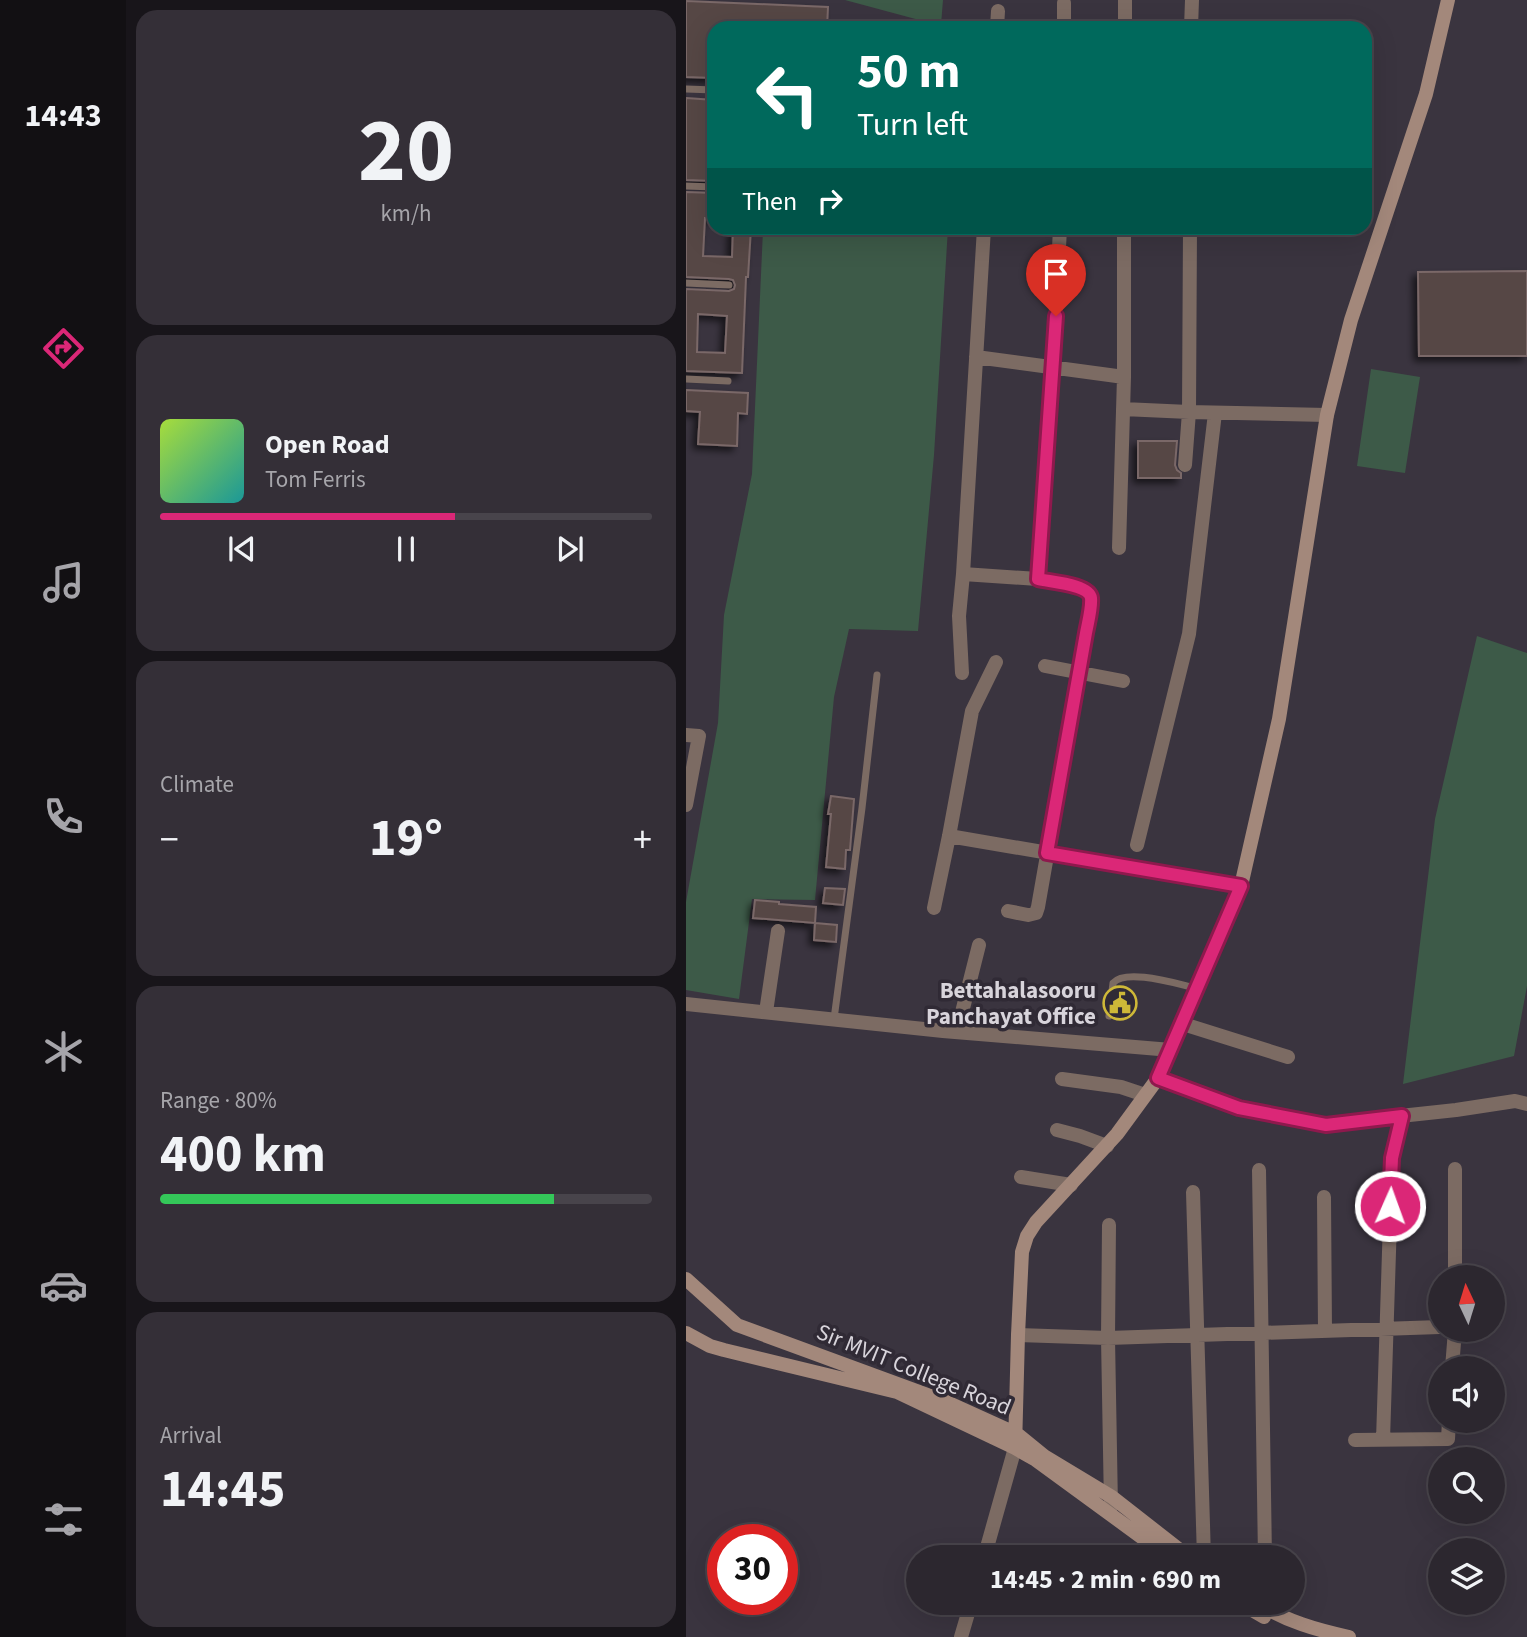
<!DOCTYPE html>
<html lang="en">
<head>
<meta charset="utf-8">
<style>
	:root { --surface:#2c272f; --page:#342f37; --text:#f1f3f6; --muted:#a6a5aa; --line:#48444b; --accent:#db2777 }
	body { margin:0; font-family:"Source Sans 3",sans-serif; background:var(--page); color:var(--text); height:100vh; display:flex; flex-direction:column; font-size:26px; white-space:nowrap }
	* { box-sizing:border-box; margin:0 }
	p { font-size:23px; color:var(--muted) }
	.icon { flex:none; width:38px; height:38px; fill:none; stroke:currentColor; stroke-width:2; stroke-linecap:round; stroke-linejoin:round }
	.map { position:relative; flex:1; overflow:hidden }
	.sheet { display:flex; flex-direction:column; gap:10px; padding:10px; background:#18151a; width:560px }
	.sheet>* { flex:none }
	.banner { position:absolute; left:21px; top:21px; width:665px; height:214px; border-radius:21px; box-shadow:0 7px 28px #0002,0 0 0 2px var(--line); background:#00695c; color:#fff; overflow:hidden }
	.needle { width:46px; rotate:356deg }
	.buttons { position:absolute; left:742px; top:1265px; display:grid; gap:14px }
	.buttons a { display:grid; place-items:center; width:77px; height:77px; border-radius:50%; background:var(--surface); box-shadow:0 7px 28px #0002,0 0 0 2px var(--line); font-size:35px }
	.speed { position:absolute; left:21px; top:1524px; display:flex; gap:14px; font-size:35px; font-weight:700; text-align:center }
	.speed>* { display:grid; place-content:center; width:91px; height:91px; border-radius:50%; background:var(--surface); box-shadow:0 7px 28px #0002,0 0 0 2px var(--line); line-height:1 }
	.speed .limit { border:10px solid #d22; background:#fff; color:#111 }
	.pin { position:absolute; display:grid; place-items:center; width:60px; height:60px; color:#fff; margin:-72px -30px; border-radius:50% 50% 50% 0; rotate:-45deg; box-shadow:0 0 7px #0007 }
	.pin .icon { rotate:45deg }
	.me { position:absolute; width:77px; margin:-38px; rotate:2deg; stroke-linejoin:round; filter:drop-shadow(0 0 5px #0008) }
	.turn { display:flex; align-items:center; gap:24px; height:147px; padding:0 35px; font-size:32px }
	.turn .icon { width:91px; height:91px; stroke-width:2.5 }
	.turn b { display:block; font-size:49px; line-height:60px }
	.then { display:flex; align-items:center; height:66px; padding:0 35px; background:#0003; gap:14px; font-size:26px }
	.big { font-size:52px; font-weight:700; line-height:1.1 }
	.sheet .tile { flex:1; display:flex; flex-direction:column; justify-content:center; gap:10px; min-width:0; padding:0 24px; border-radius:21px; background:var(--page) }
	.sheet .dial { align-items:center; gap:0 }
	.dial b { font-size:91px; line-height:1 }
	.song { display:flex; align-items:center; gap:21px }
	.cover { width:84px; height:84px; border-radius:10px; background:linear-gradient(135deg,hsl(80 70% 55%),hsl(180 70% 35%)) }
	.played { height:7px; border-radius:4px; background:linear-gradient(90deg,var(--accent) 60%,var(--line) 60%) }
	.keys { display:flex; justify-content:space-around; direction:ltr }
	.heat { display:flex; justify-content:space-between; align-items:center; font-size:38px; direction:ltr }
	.charge { height:10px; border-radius:5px; background:linear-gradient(90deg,#34c759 80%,var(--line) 0) }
	.trip { position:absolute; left:220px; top:1545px; width:399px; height:70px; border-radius:35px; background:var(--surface); box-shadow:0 7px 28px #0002,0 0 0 2px var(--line); font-weight:700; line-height:70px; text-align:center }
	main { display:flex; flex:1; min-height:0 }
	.menu { display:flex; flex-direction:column; width:126px; justify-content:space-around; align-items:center; background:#121013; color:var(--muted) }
	.menu .icon { width:49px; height:49px }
	.menu .on { color:var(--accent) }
	.menu b { font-size:32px; color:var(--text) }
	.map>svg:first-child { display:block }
</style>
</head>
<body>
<main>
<nav class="menu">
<b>14:43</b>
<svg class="icon on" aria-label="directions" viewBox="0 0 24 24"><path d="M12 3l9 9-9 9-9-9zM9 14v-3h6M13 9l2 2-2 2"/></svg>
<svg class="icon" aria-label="music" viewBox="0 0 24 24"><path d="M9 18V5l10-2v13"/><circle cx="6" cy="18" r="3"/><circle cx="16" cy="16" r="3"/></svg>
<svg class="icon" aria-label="phone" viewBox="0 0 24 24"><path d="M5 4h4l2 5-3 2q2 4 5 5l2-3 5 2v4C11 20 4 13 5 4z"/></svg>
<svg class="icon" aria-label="climate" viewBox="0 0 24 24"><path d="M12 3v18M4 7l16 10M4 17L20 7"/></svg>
<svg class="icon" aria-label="car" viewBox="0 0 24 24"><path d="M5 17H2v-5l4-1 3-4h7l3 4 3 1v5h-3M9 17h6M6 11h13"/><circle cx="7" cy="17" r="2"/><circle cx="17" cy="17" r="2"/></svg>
<svg class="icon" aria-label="filters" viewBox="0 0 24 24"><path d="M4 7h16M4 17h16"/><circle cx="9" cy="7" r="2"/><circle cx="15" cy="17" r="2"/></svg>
</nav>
<section class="sheet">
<div class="tile dial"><b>20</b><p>km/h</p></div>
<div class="tile">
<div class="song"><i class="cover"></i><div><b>Open Road</b><p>Tom Ferris</p></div></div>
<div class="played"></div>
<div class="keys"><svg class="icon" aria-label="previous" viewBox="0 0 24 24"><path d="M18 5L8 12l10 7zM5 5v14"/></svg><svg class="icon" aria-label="pause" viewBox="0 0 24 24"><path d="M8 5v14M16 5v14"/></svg><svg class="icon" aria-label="next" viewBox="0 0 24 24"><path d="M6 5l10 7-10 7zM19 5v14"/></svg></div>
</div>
<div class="tile"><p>Climate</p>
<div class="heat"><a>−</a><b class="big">19°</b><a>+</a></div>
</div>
<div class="tile"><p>Range · 80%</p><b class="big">400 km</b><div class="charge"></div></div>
<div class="tile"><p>Arrival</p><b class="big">14:45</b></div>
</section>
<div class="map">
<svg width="841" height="1637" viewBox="0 0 841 1637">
	<defs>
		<filter id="shadow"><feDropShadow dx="-4.5" dy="4.5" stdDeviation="3.5" flood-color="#0009"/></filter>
	</defs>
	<rect width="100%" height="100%" fill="#3a343f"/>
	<path fill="#3d5a48" d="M159,0H257L255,25L277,28H236L237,21Z
		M135,228H262L248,455L232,631L163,629L148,697L129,900L66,899L53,999L0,990V902L32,723L38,615L66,474L77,230L134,234Z
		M685,369L734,377L719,473L671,466Z
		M791,636L841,653V986L828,1056L717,1084L749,819Z"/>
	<path fill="#564645" stroke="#7a6867" stroke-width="2" fill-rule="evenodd" filter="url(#shadow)" d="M0,1L142,7L141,28L95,26V28H59V25L31,24V28H28V78L0,77Z
		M0,98L28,100V121H23L22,159H28V181L0,180Z
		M0,192L28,193V218H19L17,256L46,257L47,228H65L62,277H60L56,373L0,371V289L43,291L48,289L49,285L47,280L43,279L0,277ZM12,314L41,316L39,353L11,352Z
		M841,271V356H733L732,272Z
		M0,390L62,393L61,414L52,413L51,446L12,444L14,412L0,411Z
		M452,441H491L489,465L491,470L495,473V478H452Z
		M145,796L168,799L164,850H160L159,869L140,867L145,814H142Z
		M139,888L159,889L157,905L137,903Z
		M69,900L93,902V904L130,907L129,923L67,918Z
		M129,923L151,925L150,942L128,940Z"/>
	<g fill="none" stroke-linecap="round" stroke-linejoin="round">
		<path stroke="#7c6b63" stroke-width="7" d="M0,89L28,90
			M0,186L28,187
			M0,283L43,285
			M0,379L42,381
			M423,1016L427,983C440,968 491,984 510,988
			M148,1019L176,808L191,675"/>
		<path stroke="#7c6b63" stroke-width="14" d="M311,28L312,11
			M378,28V3
			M439,28V0
			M505,28L506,0
			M290,357L438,377
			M437,409L503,412L641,415
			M499,465L503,412L504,228
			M433,548L438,377V228
			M277,574L352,579L367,368L374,228
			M359,666L437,681
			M276,673L273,616L277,574L298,228
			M0,735L13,736L0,805
			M263,836L555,886
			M451,845L503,634L529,413
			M248,908L263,836L286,711L310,662
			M322,911L342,915L350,913L352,907L400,633C402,622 406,608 405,598C403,584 364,582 352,579
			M0,1004L257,1031L485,1050
			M80,1012L92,931
			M494,1023L602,1057
			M271,1032L293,945
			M472,1078L553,1108L640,1124L770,1110L829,1101L841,1104
			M376,1079L435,1087L459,1095
			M371,1130L394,1136L421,1146
			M769,1169V1278
			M573,1170L579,1558
			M335,1177L385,1185
			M507,1192L518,1558
			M638,1197L639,1331
			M423,1225L422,1338L425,1507
			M332,1335L422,1338L754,1327
			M766,1368L769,1330
			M669,1440L762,1439L763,1421
			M697,1440L706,1158L716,1116
			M298,1558L329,1448
			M275,1637L285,1603"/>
		<path stroke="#a3887b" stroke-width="14" d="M0,1279L51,1325L258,1401L331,1434L358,1456L426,1497L504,1558
			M0,1333L24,1346L38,1350L211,1392L329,1448L350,1460L484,1558
			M329,1448L332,1335L336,1252L341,1236L350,1222L431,1134L472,1078L555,886L593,719L641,415L665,320L740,94L762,0
			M554,1603L578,1617
			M572,1603C599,1621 631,1630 663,1637"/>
	</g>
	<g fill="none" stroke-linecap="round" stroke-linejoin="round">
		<defs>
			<path id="route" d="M370,316L352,579C364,582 403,584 405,598C406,608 402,622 400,633L361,853L555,886L472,1078L553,1108L640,1125L716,1116L706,1158L704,1206"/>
		</defs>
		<use href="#route" stroke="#8e194d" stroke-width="18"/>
		<use href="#route" stroke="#db2777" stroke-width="12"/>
	</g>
	<defs>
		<symbol id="civic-ring" viewBox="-11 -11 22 22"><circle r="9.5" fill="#302a35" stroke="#ceb838" stroke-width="1.5"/><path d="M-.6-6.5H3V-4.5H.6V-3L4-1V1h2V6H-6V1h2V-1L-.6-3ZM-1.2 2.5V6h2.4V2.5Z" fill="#ceb838"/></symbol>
	</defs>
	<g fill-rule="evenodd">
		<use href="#civic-ring" x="415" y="984" width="38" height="38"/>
	</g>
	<g text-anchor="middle" stroke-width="7" stroke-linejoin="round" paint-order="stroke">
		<g font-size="23" font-weight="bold" fill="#d8d4db" stroke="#302a35" text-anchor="end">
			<text x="410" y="998">Bettahalasooru<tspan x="410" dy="26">Panchayat Office</tspan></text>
		</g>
		<g font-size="23" fill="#d8d4db" stroke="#302a35">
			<text transform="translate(228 1369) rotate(22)" y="8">Sir MVIT College Road</text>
		</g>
	</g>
</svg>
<div class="buttons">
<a><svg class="needle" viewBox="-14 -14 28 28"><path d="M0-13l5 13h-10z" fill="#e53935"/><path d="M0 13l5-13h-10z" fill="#a6a5aa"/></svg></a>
<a><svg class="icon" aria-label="sound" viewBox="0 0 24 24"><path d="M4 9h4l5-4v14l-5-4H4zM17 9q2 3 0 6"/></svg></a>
<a><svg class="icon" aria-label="search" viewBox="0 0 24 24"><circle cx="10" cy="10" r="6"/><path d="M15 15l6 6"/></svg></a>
<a><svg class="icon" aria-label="layers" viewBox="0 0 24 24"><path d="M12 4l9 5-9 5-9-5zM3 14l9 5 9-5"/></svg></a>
</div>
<div class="speed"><div class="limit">30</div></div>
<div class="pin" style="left:370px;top:316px;background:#d93025"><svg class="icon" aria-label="arrive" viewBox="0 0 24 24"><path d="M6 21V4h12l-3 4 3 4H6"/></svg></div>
<svg class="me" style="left:704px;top:1206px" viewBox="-20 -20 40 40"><circle r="17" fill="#db2777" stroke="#fff" stroke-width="3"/><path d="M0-11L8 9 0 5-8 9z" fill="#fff"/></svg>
<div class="trip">14:45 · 2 min · 690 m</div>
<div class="banner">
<div class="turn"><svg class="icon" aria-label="left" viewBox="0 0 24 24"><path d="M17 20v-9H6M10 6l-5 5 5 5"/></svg><div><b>50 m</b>Turn left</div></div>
<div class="then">Then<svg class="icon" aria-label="right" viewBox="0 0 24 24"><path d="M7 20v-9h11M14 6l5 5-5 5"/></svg></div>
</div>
</div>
</main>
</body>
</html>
